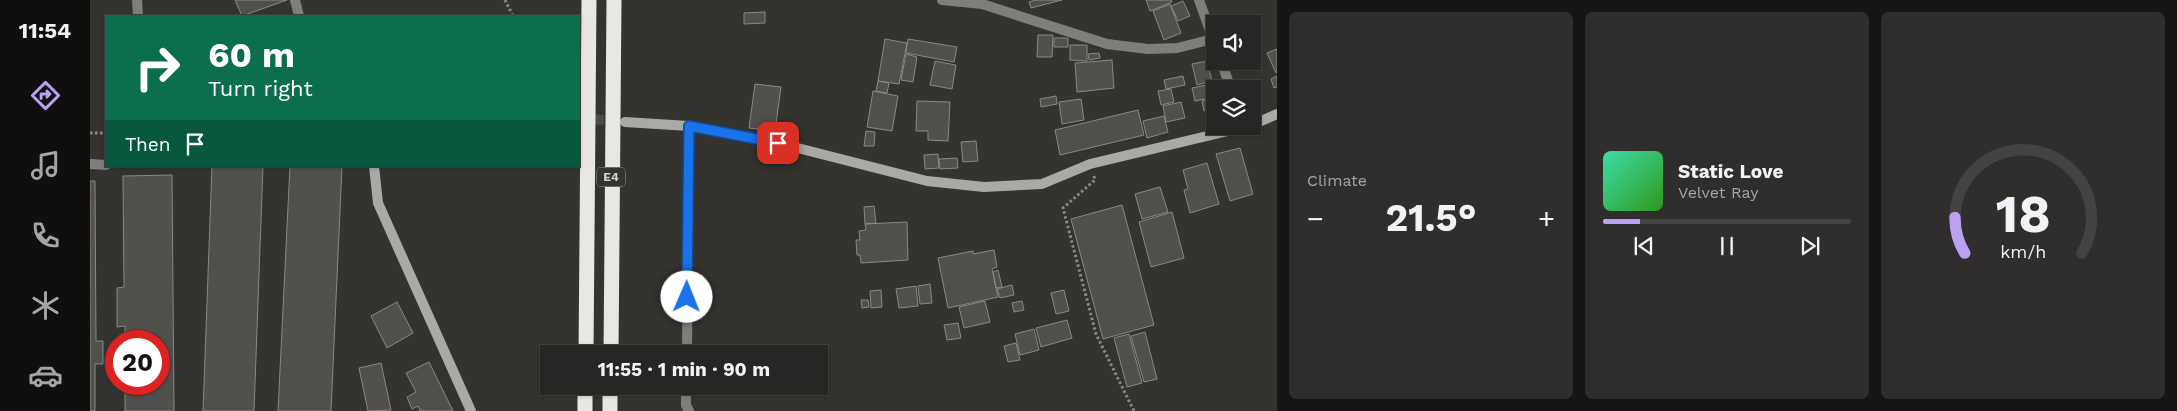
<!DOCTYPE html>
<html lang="en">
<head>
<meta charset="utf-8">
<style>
	:root { --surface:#272624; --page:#2f2e2c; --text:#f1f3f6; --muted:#a4a5a6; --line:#434341; --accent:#bca0f2 }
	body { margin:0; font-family:"Work Sans",sans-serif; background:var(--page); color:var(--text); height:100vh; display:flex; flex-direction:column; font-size:19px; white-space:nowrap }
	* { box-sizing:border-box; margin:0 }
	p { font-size:16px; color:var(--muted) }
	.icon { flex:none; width:28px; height:28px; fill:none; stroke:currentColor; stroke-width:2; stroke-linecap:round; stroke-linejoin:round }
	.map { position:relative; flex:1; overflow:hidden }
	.panel { display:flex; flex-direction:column; gap:12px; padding:12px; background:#151514; width:900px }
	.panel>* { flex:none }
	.top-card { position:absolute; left:15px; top:15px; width:475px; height:152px; border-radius:0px; box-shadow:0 1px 4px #0004,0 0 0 1px var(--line); background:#0b6e4f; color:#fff; overflow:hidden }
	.controls { position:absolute; left:1116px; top:15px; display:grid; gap:10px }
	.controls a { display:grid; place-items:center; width:55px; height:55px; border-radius:0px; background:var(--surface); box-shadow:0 1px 4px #0004,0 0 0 1px var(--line); font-size:25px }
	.speed { position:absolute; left:15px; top:330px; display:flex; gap:10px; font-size:25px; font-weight:700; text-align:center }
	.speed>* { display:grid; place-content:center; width:65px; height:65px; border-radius:50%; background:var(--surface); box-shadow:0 1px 4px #0004,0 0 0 1px var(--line); line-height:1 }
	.speed .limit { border:8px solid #d22; background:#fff; color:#111 }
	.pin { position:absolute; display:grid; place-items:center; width:42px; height:42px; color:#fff; margin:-21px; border-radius:10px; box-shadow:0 2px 8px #0006 }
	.me { position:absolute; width:55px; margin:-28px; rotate:1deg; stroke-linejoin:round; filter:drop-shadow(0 0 4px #0008) }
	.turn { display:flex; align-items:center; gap:18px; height:105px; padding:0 20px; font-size:22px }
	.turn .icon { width:65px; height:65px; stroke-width:2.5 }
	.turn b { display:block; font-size:35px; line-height:42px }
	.then { display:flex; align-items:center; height:48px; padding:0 20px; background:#0003; gap:10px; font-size:19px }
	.big { font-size:38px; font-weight:700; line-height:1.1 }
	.panel .widget { flex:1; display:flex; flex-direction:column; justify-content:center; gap:8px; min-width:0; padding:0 18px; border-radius:8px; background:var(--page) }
	.panel .dial { align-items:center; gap:0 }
	.dial svg { height:130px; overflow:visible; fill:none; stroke:var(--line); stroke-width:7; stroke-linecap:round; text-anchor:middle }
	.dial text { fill:var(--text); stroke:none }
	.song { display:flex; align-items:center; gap:15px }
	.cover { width:60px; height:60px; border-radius:8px; background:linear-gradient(135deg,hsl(160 70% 55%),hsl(110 70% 35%)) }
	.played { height:5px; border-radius:2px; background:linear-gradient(90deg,var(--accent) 15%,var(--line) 15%) }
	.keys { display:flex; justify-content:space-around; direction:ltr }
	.heat { display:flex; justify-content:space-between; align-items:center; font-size:28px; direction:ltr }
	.panel .tiles { flex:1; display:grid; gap:12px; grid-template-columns:repeat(3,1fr) }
	.trip { position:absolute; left:450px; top:345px; width:288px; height:50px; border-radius:0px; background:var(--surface); box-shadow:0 1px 4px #0004,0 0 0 1px var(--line); font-weight:700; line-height:50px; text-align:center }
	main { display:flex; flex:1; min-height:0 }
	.dock { display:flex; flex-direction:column; width:90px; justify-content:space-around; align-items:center; background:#100f0e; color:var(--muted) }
	.dock .icon { width:35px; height:35px }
	.dock .selected { color:var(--accent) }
	.dock b { font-size:22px; color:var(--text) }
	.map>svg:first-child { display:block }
</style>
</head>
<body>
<main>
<nav class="dock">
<b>11:54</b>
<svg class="icon selected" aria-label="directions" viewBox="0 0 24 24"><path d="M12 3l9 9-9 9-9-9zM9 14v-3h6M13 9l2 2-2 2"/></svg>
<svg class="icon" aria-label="music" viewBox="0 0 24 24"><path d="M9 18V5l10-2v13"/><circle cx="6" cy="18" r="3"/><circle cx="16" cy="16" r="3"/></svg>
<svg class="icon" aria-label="phone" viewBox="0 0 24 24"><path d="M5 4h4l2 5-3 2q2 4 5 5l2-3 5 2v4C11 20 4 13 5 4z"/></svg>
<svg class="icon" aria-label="climate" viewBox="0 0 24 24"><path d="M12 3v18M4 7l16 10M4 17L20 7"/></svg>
<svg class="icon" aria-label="car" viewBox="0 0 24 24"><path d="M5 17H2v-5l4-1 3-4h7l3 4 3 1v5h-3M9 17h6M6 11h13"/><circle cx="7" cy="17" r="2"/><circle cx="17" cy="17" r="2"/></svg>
</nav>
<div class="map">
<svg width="1187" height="411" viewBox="0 0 1187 411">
	<rect width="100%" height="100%" fill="#343330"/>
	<path fill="#52504d" stroke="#8a8885" d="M145,0H197L152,16Z
		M946,0H972L941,8L939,2Z
		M1056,0H1081L1082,2L1060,11Z
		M1093,1L1100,16L1088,21L1081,6Z
		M1080,4L1091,33L1074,40L1063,11Z
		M675,12V23L654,24V13Z
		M948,35H963L962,57H947Z
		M964,38H978V47H964Z
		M795,39L817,43L809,84L788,81Z
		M818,39L867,47L864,62L816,53Z
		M980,45H997V61L980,60Z
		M1187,49V72L1186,73L1177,53Z
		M1009,53L1010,58L999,60L998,54Z
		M816,54L827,57L823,82L811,80Z
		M1022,60L1024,88L987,92L985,63Z
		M845,61L866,65L862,89L840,85Z
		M1117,61L1122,81L1107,85L1102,64Z
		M1093,76L1095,85L1076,89L1074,80Z
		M1187,76V87L1184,88L1181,79Z
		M788,81L799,83L797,93L786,91Z
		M1127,83L1128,89H1125V97L1105,101L1102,88Z
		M665,84L691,87L685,131L659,128Z
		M1081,89L1084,102L1071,105L1068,91Z
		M783,91L808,96L802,131L777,127Z
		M966,96L967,104L951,107L950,99Z
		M1125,98V108L1114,111L1112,101Z
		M991,99L994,120L972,124L969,102Z
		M827,101L860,102L858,141L838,140V131H826Z
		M1091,102L1095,118L1076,122L1073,106Z
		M1048,110L1054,135L970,155L965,130Z
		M1074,116L1078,132L1057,138L1053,121Z
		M776,131L785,132L784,146H774Z
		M886,141L888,161L873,162L871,142Z
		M1150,148L1163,194L1140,201L1126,154Z
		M848,154L849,168L835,169L834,155Z
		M867,158L868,168L850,169L849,159Z
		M1117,163L1129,204L1100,213L1094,190L1098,189L1093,170Z
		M122,166H173L164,411H113Z
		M200,166H252L241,411H188Z
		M82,175L84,411H35V384H69V341H35V326L27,327V288L34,287L33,176Z
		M0,181H5L6,341H13V364H5V411H0Z
		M1070,187L1078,212L1052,219L1045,194Z
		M1032,205L1064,325L1013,339L981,219Z
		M784,206L786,223L775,224L774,207Z
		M1082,212L1094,258L1061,267L1049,222Z
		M817,222L818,260L771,263L770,255H767L766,240H770L769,231L776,230L775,224Z
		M904,250L907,267L902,269L908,297L858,308L848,258L883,251V254Z
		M908,270L912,287L906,288L903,272Z
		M840,284L842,303L830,304L828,286Z
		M922,285L924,295L910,298L907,289Z
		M826,286L828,306L809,308L806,289Z
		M791,290L792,307L781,308L780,291Z
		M974,290L979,311L966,314L961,293Z
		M771,300H778L779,307L772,308Z
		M895,301L900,322L874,328L869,307Z
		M932,301L934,310L924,312L922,303Z
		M307,302L323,333L297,348L281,316Z
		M977,320L982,338L951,347L946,328Z
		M868,323L871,338L857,340L854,325Z
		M944,329L949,350L930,355L925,334Z
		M1055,332L1067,379L1054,382L1041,336Z
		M1039,334L1052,383L1037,387L1024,338Z
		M926,343L930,360L918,362L914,346Z
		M339,362L363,411H330L328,406L322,409L317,397L326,392L316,373Z
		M291,363L301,410L278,411L269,368Z"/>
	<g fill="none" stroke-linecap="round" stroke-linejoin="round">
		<path stroke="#4c4b48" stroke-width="10" stroke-dasharray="10 5" stroke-linecap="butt" d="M489,118L528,121"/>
		<path stroke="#888784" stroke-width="3" stroke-dasharray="2.5 2.5" stroke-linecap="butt" d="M415,0L423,16
			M0,133H16
			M1004,176L1005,180L973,208L1006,334L1044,411"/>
		<path stroke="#7f7e7d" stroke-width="10" d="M205,0L209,16
			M1109,0L1123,39
			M597,354L599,126
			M596,386V405L599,411"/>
		<path stroke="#7f7e7d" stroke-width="10" d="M47,0L48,16
			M852,0L892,4L1017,44L1058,49L1087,48L1123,39L1125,44
			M1131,61L1141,89
			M0,164L16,165"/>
		<path stroke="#aaa9a7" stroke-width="10" d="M535,122L599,126L688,143L837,181L894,187L952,184L1000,164L1159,126
			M1162,125L1187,114
			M284,166L288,203L381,411"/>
		<path stroke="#e9e7e4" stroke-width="15" d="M496,354L499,0
			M521,354L524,0
			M495,411V386
			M520,411V386"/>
	</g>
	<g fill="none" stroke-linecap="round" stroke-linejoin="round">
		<defs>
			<path id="route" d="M597,297L599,126L688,143"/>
		</defs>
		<use href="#route" stroke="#114b97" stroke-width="12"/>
		<use href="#route" stroke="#1a73e8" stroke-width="9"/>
	</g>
	<g text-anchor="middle" stroke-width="5" stroke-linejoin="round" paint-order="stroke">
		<rect fill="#343330" stroke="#a3a29f" stroke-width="1" x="507" y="167.5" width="28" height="19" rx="4"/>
		<g font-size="12" font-weight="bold" fill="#d2d1cf">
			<text x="521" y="181">E4</text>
		</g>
	</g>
</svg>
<div class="controls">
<a><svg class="icon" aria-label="sound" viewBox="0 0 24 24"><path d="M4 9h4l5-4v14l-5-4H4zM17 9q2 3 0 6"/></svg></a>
<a><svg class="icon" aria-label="layers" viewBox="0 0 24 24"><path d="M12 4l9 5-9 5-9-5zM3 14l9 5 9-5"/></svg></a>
</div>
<div class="speed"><div class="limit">20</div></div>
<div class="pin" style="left:688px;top:143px;background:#d93025"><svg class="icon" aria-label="arrive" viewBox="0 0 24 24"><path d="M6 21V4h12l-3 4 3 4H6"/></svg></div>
<svg class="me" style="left:597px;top:297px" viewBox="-20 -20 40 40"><circle r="19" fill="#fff"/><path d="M0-13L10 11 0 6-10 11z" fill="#1a73e8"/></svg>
<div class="trip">11:55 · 1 min · 90 m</div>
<div class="top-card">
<div class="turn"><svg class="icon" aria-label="right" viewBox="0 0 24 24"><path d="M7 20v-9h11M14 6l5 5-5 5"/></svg><div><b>60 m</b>Turn right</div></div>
<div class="then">Then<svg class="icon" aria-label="arrive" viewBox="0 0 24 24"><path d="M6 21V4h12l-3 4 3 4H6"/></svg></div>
</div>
</div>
<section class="panel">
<div class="tiles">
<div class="widget"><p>Climate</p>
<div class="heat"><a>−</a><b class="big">21.5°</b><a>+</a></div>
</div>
<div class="widget">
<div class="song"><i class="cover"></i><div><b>Static Love</b><p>Velvet Ray</p></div></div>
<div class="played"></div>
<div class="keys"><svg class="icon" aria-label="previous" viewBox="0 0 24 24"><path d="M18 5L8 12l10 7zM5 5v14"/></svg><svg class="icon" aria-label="pause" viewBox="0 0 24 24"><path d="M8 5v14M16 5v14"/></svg><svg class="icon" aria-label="next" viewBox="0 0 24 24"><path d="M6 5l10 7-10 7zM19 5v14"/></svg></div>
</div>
<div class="widget dial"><svg viewBox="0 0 100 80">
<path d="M14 69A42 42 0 1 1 86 69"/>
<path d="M14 69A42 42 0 0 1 8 47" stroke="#bca0f2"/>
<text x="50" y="56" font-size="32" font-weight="700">18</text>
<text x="50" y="72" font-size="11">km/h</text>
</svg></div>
</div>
</section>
</main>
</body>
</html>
